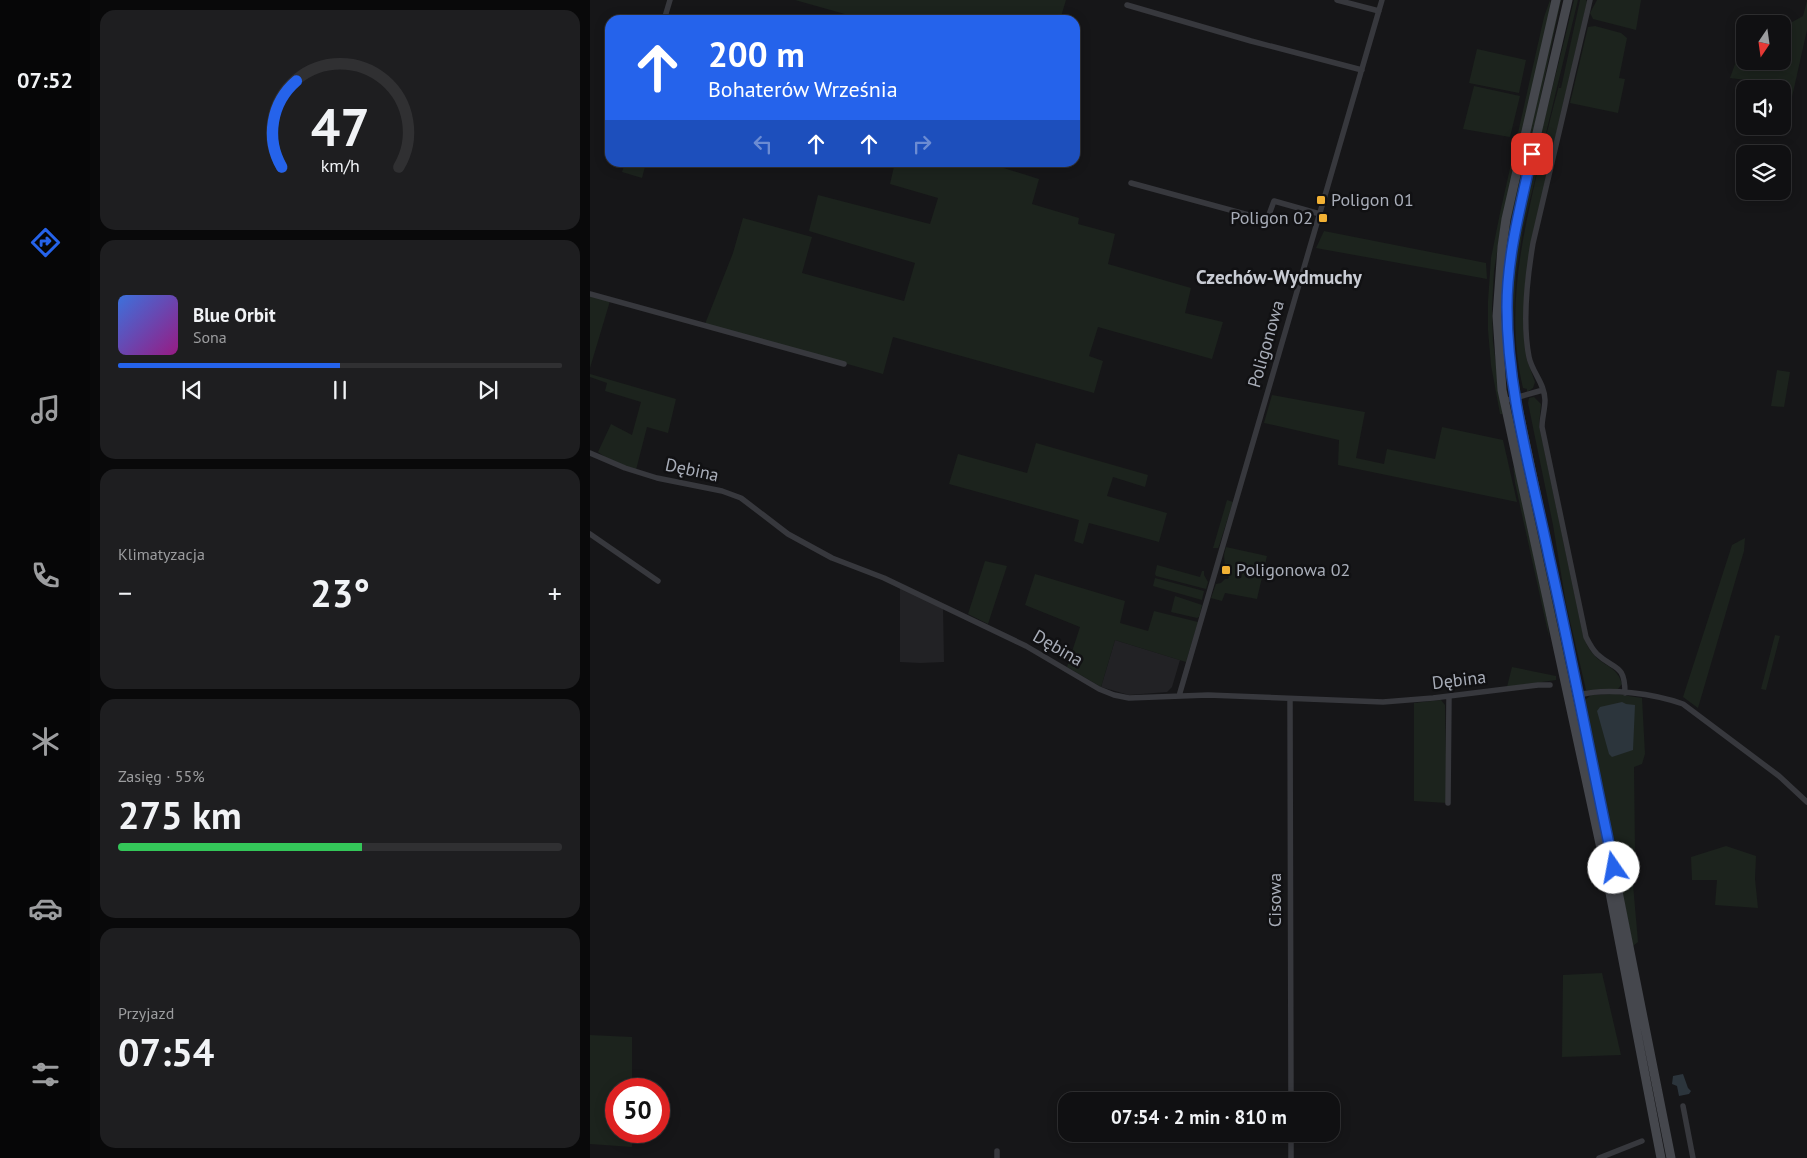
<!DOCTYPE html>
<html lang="pl">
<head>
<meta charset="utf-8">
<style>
	:root { --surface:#101012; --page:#1e1e20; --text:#f1f3f6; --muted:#9c9d9f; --line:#303032; --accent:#2563eb }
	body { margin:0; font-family:"PT Sans",sans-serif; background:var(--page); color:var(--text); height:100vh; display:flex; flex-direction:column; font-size:19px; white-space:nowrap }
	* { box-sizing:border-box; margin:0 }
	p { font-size:16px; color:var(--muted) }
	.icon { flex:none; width:28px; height:28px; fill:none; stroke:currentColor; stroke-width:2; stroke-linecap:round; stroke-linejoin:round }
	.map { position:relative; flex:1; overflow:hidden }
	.details { display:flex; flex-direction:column; gap:10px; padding:10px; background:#09090a; width:500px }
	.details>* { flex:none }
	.banner { position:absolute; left:15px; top:15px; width:475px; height:152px; border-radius:15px; box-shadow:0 2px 12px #0003,0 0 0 1px var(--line); background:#2563eb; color:#fff; overflow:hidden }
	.needle { width:32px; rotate:193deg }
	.tools { position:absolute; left:1146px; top:15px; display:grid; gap:10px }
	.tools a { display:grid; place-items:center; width:55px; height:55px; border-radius:10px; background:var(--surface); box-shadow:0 2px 12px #0003,0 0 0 1px var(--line); font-size:25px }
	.speed { position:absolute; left:15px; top:1078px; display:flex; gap:10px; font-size:25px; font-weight:700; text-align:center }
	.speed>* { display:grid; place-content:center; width:65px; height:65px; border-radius:50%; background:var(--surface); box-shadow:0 2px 12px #0003,0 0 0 1px var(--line); line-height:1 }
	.speed .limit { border:8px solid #d22; background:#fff; color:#111 }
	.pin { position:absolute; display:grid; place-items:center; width:42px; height:42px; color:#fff; margin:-21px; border-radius:10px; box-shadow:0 2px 8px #0006 }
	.me { position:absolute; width:55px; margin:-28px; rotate:348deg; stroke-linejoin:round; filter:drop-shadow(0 0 4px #0008) }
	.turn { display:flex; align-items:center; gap:18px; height:105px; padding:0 20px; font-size:22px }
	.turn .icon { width:65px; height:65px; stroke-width:2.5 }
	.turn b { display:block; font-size:35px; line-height:42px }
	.lanes { display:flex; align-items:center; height:48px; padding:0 20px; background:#0003; justify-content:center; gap:25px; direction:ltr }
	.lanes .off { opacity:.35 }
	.big { font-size:38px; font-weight:600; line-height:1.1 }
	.details .widget { flex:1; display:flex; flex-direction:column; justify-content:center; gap:8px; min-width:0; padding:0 18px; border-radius:15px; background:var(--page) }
	.details .dial { align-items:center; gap:0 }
	.dial svg { height:130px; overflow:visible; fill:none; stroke:var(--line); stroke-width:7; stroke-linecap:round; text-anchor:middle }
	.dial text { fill:var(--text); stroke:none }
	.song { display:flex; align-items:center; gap:15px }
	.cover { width:60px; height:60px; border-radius:8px; background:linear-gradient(135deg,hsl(220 70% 55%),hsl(310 70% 35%)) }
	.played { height:5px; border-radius:2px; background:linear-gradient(90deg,var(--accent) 50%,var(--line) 50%) }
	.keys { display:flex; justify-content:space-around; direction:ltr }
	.heat { display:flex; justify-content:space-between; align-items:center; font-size:28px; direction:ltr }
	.charge { height:8px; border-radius:4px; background:linear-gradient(90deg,#34c759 55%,var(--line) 0) }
	.trip { position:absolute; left:468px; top:1092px; width:282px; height:50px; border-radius:15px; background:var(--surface); box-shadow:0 2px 12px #0003,0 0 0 1px var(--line); font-weight:600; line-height:50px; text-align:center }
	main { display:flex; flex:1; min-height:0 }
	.tab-bar { display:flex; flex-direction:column; width:90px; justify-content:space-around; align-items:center; background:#060607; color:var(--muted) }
	.tab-bar .icon { width:35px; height:35px }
	.tab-bar .active { color:var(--accent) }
	.tab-bar b { font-size:22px; color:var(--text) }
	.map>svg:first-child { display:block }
</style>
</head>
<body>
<main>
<nav class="tab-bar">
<b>07:52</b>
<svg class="icon active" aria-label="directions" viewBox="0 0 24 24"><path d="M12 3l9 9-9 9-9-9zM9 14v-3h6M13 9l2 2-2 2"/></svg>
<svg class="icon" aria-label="music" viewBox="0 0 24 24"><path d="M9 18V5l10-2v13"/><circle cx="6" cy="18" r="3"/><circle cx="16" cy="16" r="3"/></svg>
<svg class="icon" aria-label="phone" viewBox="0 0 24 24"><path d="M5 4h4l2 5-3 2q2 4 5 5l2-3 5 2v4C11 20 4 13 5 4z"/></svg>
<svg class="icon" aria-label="climate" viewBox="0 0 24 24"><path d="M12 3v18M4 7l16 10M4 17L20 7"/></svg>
<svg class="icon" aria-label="car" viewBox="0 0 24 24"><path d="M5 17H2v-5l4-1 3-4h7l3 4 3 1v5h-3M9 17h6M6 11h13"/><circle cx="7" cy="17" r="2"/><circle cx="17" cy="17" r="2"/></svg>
<svg class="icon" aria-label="filters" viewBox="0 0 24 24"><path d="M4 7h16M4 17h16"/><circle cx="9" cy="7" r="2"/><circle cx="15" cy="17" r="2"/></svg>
</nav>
<section class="details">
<div class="widget dial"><svg viewBox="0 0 100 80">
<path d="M14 69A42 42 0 1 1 86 69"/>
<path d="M14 69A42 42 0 0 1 23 16" stroke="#2563eb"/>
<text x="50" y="56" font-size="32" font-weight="700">47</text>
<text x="50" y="72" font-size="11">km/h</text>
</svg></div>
<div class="widget">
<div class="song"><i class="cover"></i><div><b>Blue Orbit</b><p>Sona</p></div></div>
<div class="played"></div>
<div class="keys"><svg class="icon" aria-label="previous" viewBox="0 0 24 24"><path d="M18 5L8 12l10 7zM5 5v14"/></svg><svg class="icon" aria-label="pause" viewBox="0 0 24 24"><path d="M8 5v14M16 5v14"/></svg><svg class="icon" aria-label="next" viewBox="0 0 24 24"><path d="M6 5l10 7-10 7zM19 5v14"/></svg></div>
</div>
<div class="widget"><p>Klimatyzacja</p>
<div class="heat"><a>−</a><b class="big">23°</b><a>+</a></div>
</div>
<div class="widget"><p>Zasięg · 55%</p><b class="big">275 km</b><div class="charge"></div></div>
<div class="widget"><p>Przyjazd</p><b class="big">07:54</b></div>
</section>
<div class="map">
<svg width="1217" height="1158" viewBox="0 0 1217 1158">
	<rect width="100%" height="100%" fill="#161618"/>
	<path fill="#222225" d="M310,588L353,606L354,662L330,663L310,662Z
		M525,640L590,660L582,687L577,692L539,695L511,687Z"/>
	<path fill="#1c231d" d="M205,0H476L470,20H276Z
		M960,0L961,7L912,220L904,271L902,306L903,342L913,414H910L901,365L898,330V301L901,258L910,213L954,17Z
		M970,0H971L915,267L913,323L919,388L912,323L916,237Z
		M984,0H988L933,229L926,275L923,336C919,321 921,306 921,291C923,253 931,218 939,182C953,121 970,61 984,0Z
		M990,0H996L997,2L941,242L936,357L945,382L943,388L937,392V389L933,388C916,317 930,247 946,178C954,144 962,111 971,78L969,88H971Z
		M1007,0H1051L1046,30L1003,19L1000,13Z
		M1217,1V30L1202,97L1195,85L1140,78L1148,56L1155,50V61H1192L1193,27L1213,16Z
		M1005,26L1031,33L1037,38L1029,78L1035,79L1028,113L980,103L998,27Z
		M887,49L936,60L929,93L879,83Z
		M884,86L930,96L920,137L873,129Z
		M305,162L398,163L449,179L442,204L489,218L488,224L525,234L518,264L601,288L595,313L633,322L622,359L508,327L499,356L513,361L504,393L303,337L293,374L115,324L143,253L153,218L222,237L212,273L314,301L325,263L219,231L228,195L340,224L348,198L300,184Z
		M35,163H56L52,178L32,172Z
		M734,231L896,263L897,279L726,248Z
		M0,296L20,301L0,368Z
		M1187,370L1200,372L1194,407L1181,406Z
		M0,374L86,399L78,433L57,427L46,470L15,457L8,452L21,424L42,435L51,402L15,391L17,383L0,377Z
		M682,395L775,412L766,458L794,464L797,449L845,459L852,427L913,440L927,502L748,465L749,440L674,423Z
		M944,397L951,404L949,425L993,635C996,644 1000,652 1008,659C1018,667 1028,669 1032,684L1027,690H996L976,604L963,525L938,403L939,398Z
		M925,415L982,680H977L921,416Z
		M446,443L558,475L555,487L523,477L517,496L577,513L569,542L499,523L493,544L484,541L489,520L359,484L368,454L437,473Z
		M923,466L926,473L958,624L959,637L925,483Z
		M637,500L643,502L629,546L628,548H623Z
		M1155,538L1154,551L1108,708L1093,697L1142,545Z
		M636,547L677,556L667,599L635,593L632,601L621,598L626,584L631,583L635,579H638L639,577L636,574L638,573L637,568H635L634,555Z
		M395,561L417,566L398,624L378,614Z
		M567,565L610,577L612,571H614V575L618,582L616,589L566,576L565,574Z
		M445,574L535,601L530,623L558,631L564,611L608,622L596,662L525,640L511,687L477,667L490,627L435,605Z
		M565,578L614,591L612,600L563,586Z
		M585,596L612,605L609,617L607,618L581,612Z
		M1185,635L1190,636L1176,690L1171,689Z
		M922,667L966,676V680L917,687Z
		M1026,694L1052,698L1055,754L1052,764L1044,767L1045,851L1046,858L1041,861L1048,942L1043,946L995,700L1001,695Z
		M851,700L855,705L857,803L824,801V703Z
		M1136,846L1166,856L1165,879L1168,908L1125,905L1127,880H1102L1101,857Z
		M1012,973L1031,1055L972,1057L973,975Z
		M0,1035L42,1037V1089H26V1131H42V1147L0,1144Z"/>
	<path fill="#2c353c" d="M1032,702L1036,704L1045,705L1043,750L1022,757L1019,754L1007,711L1010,707Z
		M1093,1074L1098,1088L1101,1091L1099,1094L1089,1096L1087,1086L1082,1084L1083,1076Z"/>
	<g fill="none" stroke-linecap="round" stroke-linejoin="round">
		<path stroke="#37383d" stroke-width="5.5" d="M747,0L789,11
			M1000,0L943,243C937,279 932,321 939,357C942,372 955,384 955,400C955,409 952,418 952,427L996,637C999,643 1002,649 1007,654C1024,670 1035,663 1035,693
			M537,5L661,41L772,70
			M74,20L80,0
			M541,183L677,220L684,201L730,214
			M0,294L254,364
			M914,401L953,390
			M0,453L35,468L67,478L132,491L151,498L198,534L242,558L294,578L436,646L509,689L524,695L539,698L618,695L793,702L843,698L948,685H960
			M0,534L68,581
			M989,695C1018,687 1065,694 1093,704L1189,776L1217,802
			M589,696L792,0
			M700,699L701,1101
			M858,803L859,696
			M1093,1106L1103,1158
			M701,1134V1158
			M407,1151V1158
			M1009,1158L1052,1141"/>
		<path stroke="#45474d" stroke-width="9" d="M966,0L916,219L912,247L907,316L912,390L1015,867L1071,1158
			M978,0L927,219L921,254L917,306L919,348L927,403L989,695L1081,1158"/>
	</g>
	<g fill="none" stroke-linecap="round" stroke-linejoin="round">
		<defs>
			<path id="route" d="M942,154C931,205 917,255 917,307C917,391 942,475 959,557C982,660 1002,764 1024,868"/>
		</defs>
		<use href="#route" stroke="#184099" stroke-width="12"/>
		<use href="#route" stroke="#2563eb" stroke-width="9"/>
	</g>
	<g fill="#f2b134" stroke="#111113" stroke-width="2">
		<rect x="726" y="195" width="10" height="10" rx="2.5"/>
		<rect x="728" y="213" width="10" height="10" rx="2.5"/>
		<rect x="631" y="565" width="10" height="10" rx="2.5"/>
	</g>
	<g text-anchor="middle" stroke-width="5" stroke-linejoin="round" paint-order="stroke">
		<g font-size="18" fill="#a8adb8" stroke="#111113" text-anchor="start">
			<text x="741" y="206">Poligon 01</text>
			<text x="723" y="224" text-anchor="end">Poligon 02</text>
			<text x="646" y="576">Poligonowa 02</text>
		</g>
		<g font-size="18" fill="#a8adb8" stroke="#111113">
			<text transform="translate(676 344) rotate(-74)" y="6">Poligonowa</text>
			<text transform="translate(102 470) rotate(12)" y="6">Dębina</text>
			<text transform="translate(468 648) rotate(30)" y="6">Dębina</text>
			<text transform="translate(869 680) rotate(-7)" y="6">Dębina</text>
			<text transform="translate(685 900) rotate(-90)" y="6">Cisowa</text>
		</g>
		<g font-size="19" font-weight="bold" fill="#c9ccd4" stroke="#111113">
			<text x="689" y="284">Czechów-Wydmuchy</text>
		</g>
	</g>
</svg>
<div class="tools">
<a><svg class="needle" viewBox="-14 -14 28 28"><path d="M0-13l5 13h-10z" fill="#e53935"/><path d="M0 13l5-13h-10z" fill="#9c9d9f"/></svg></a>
<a><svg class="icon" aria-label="sound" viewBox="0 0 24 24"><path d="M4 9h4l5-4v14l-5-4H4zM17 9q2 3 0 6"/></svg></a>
<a><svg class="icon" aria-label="layers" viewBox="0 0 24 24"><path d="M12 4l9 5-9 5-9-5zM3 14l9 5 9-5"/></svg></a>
</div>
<div class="speed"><div class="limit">50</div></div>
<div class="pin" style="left:942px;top:154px;background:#d93025"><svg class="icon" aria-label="arrive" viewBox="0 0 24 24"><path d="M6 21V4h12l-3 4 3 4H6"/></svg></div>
<svg class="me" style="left:1024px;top:868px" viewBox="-20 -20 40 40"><circle r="19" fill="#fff"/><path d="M0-13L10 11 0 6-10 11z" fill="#2563eb"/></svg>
<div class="trip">07:54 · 2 min · 810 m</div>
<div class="banner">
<div class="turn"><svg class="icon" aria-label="ahead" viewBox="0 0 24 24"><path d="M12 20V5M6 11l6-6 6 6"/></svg><div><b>200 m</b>Bohaterów Września</div></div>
<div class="lanes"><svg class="icon off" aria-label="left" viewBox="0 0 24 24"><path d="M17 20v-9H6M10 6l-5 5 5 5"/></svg><svg class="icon" aria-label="ahead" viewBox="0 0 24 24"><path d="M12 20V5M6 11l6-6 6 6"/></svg><svg class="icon" aria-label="ahead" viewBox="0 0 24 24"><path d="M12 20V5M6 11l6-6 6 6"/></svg><svg class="icon off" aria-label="right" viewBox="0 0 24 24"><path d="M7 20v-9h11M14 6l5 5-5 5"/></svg></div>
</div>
</div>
</main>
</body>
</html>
